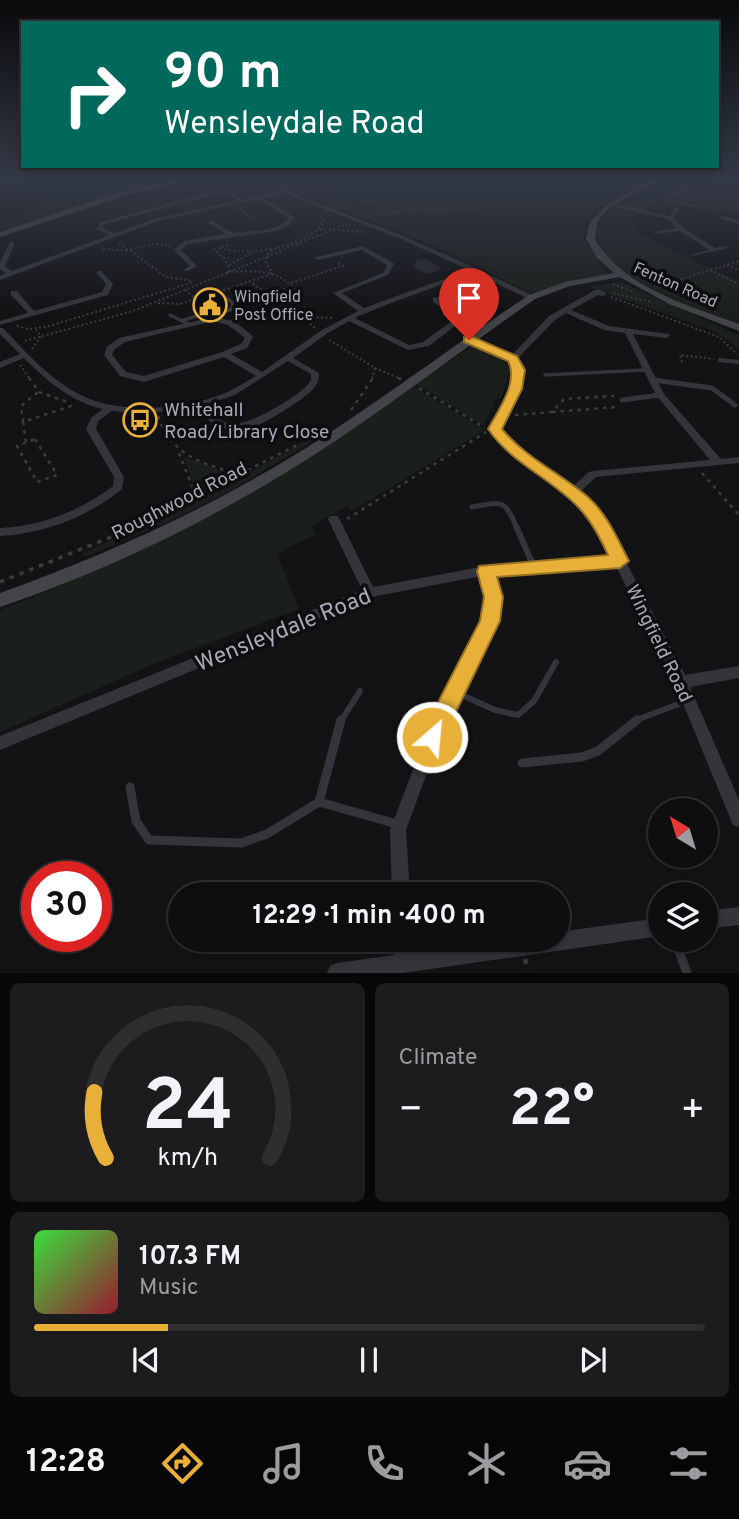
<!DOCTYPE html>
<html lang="en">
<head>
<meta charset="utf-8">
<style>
	:root { --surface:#0e0e10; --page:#1c1c1e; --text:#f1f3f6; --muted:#9b9c9f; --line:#2e2e30; --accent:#e8b038 }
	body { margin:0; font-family:Overpass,sans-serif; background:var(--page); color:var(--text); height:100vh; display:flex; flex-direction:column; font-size:26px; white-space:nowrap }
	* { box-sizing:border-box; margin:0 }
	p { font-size:23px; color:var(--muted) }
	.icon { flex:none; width:38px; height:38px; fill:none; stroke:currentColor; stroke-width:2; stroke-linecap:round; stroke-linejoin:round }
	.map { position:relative; height:973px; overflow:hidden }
	.details { display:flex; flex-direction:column; gap:10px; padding:10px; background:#080809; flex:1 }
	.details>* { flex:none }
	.banner { position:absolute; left:21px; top:21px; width:698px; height:147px; border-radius:0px; box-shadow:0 4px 10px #0003,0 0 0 2px var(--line); background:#00695c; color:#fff; overflow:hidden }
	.needle { width:46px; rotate:322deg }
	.controls { position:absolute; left:648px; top:798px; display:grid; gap:14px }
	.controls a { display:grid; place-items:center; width:70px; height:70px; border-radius:50%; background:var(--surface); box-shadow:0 4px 10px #0003,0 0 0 2px var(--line); font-size:35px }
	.speed { position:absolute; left:21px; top:861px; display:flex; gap:14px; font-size:35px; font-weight:700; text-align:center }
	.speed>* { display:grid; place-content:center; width:91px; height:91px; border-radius:50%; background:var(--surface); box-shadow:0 4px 10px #0003,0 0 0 2px var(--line); line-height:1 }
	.speed .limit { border:10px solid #d22; background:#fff; color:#111 }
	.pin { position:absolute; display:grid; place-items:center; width:60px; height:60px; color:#fff; margin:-72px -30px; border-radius:50% 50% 50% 0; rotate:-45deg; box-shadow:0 0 7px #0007 }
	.pin .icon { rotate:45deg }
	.me { position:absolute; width:77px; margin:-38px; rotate:27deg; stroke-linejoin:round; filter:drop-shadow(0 0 5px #0008) }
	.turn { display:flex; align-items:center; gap:24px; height:147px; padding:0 28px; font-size:32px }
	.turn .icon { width:91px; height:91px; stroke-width:2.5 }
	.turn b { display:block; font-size:49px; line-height:60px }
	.big { font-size:52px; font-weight:700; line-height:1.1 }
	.details .card { flex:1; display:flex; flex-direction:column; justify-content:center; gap:10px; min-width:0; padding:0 24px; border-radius:10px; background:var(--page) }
	.details .dial { align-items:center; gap:0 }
	.dial svg { height:182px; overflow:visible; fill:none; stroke:var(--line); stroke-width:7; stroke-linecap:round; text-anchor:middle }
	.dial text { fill:var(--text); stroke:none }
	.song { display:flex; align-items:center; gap:21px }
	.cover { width:84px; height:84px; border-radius:10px; background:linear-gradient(135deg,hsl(120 70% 55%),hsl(350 70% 35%)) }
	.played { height:7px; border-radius:4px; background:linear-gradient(90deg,var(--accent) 20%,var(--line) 20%) }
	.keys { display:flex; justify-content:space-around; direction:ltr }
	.heat { display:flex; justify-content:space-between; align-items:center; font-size:38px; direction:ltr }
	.details .tiles { flex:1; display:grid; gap:10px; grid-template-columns:1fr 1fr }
	.card:last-child { grid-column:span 2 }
	.trip { position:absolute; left:168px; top:882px; width:402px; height:70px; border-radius:35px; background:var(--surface); box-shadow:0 4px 10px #0003,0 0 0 2px var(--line); font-weight:700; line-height:70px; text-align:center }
	.dock { display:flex; height:112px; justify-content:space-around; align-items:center; background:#060606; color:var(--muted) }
	.dock .icon { width:49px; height:49px }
	.dock .active { color:var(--accent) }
	.dock b { font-size:32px; color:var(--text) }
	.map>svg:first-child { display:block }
</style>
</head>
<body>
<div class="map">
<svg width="739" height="973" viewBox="0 0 739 973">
	<rect width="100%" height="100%" fill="#131315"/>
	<path fill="#1f1f22" d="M351,177L365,185L306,196L281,178Z
		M697,177L738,191L735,198L715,213L658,199Z"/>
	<path fill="#1a1f1b" d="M104,177H193L135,189L0,231V218L46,203L11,191Z
		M351,177H654L613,199L585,219L584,240L609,274L531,293L423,241L306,196L364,185Z
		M674,177H697L631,218L639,222L635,232L739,282V325C709,314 579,270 600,223C608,207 657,186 674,177Z
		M620,282L739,335V349L714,331L589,287Z
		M471,347C489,347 504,355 510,371L501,398L491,402L494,403L484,426L416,384Z
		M413,386L485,430L352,511L347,506L312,526L316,535L290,546L278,556L299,609L158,662L0,732V610C151,551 283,483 413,386Z
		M320,433L323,435L230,491L168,522L85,557L83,553L205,497Z
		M184,457L238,476L198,498Z"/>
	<path fill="#262629" d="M710,184L739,194V214L695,202L703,197L694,195Z
		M416,259L428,260L442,269L427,274L414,268Z"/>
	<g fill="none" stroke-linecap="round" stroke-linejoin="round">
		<path stroke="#3a3c40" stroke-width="2" stroke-dasharray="2 2.5" stroke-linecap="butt" d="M439,177L454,209
			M321,197L437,207
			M239,209L258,224
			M370,216L402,211L601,203
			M320,229L365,232
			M119,243L128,250L159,243L171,247
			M228,245L214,249L225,259L230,271
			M220,248C252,256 303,249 324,222L319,215
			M103,249L131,251L166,277L192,281
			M229,265L251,253
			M727,265L739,270
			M710,270L739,284
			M227,272C252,271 277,268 294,289L289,305L316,329
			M249,281L267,293
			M291,283L343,266L336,262
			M613,284L633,292
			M659,286L739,261
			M185,290L208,308L204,310
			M613,293L651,302
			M273,294L289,305
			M611,297L719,337L737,354
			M240,302L293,287
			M158,303L180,304L269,275L272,273L266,262L267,255L275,248
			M303,317L332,318
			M17,326L28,329L46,327L194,282
			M329,340L375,368L372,379
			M25,341L133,311L347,224
			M32,349L41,336L36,330
			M682,362L680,355L714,359
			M20,365L30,379
			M375,368L401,379"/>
		<path stroke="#3a3c40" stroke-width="2.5" stroke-dasharray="3.5 5" stroke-linecap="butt" d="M29,378L39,392L67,402
			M398,378L401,379
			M419,388L485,428
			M351,410L373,378
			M552,412L617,407
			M515,415L552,412L564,399L614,396
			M158,416C172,457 205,465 244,475
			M23,422L21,406L38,392
			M35,439L57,475L37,482L17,446Z
			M26,442L23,422L74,405
			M179,453L197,499
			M702,473L739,515
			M347,519L486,432
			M134,528L299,444"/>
		<path stroke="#3a3c40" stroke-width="3.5" stroke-dasharray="4.5 6" stroke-linecap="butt" d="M0,582L138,526"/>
		<path stroke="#3a3c40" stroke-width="4.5" stroke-dasharray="5 9" stroke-linecap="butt" d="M525,959L528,973"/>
		<path stroke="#34353a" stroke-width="2.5" d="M678,193L688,195L678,202
			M695,206L667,199L703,177L739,190"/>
		<path stroke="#34353a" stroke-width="3.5" d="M170,315L188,324
			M214,319L215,315L232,309L233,303L226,298
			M184,320L200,315
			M545,375L645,370"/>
		<path stroke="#34353a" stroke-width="5" d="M653,380L712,388L735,405
			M622,400L660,395
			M472,507C503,502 504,498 517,528"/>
		<path stroke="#34353a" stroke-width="6" d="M516,526L534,567
			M455,692L495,710L518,715L534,701L556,662
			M341,721L360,691
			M634,721L689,700"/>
		<path stroke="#34353a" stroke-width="9" d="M522,763L582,757L598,751L637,720
			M130,787L136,821L149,840L241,843L267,834L319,802L397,824
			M319,802L341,720
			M675,940L687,973"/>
		<path fill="#34353a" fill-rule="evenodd" d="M263,177H269L297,195L403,236L478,269L536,297L529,299L474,273L391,303L356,317L355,318L409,345L423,342L456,318L433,302V298L450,294V298L442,300L463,314L464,319L429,346L408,350L349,321L328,333L293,358L319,373C319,379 318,383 314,388C305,399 267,422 254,427C245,429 236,431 227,429C213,427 205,417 196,407L143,414L112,411L98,421L96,429L124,477L122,489C88,517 43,534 0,536V528C40,526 81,511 113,486L114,477L86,429L91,418L103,409C71,402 47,381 24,358L0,368V362L20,354L0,334V328H3C26,352 50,380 81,395C120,415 183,410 223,394C235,389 245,382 256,376L224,357L144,382L120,376L104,355L107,347L119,338L214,317L234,321L252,335L253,337L247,348L231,354L262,372L322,330L358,311L333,293L383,273L387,265L362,250L318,260L315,258L316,257L363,246L393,263L394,264L388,275L342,293L364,308L469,270L399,238L293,197L286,193L264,198L294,217L290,225L275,231L188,244L181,250L197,266L188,271L183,270L190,266L174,250L184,241L226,234L209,223V221H213L233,233C249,231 278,232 289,218L258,199L158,221L0,280V276L6,273L0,269V262L10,242L15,243L5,266L12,271L110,235L96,229L101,222L216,190L232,193L243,199L282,190ZM216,194L229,195L237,200L154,219L115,233L102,228L105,224ZM214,321L228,325L245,338L241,344L222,352L144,376L126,372L112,355L114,350L125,342ZM288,361L311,374C311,380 312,379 308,384C299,396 251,424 236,424C222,425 213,415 204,405L235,395Z
			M613,203L669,216L675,208H679L680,209L673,218L683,228L715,248L725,246L728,248L692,256V254L709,250L680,231L655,234V232L677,228L668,219L611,206V204Z
			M723,216L739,220V224L721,219L720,218Z
			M97,271H101L113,284L108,295L0,325V321L28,313L11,295V291H17L34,311L102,292L106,284L97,273Z
			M595,290H601L607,294L603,296L598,295L571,310L609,326L669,334L670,336L666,338L633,334L664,394L721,459L739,457V463L596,477L578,494L603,518L685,675L739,666V678L690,687L739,800V827L733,825L675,684L616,566L493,575L500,597L496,621L439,740L406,830L410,894H392L390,830L427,733L484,621L488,597L482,576L371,597L0,750V736L362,590L328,519L330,516H338L373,587L486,566L612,557L595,523L583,511L516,457L490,430C501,408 518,386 509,360L465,340L469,338H472L512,355L549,316ZM566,313L604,330L625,333L656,395L710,460L593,471L589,472L571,488L523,452L500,430C511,407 526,385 517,359L555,320Z
			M718,358L739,360V364L718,362Z
			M739,907V925L705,929V911Z
			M660,918V936L403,973H327L330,966L337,963L394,955V940H412L413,953L505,940H558V932Z"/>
		<path fill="#434449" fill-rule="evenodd" d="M191,177H204L124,196L0,237V232L119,192Z
			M657,177H665C647,190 608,201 598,222C596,227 596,234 595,239C622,287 690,306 739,324V331L669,304L620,277L570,286L535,299C461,350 390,406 314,455C217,517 110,570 0,607V593C106,555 210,508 306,448C382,400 454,345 529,295L565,282L614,273L597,258L586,239L590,222L605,206Z"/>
	</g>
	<linearGradient id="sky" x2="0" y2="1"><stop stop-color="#0a0a0c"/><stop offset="0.57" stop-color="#333946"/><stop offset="1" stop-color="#333946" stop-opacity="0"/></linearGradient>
	<rect width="739" height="313" fill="url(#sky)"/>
	<path fill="#e8b038" stroke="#977224" stroke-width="2" d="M464,337H473L517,356L525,370L522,389L502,429C526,458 560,473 588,497C607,514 617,538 629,561L620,568L497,577L503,597L500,621L440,745L432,748L424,745L420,737L480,621L484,597L477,571L479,566L608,555C600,538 592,522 579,508C551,478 512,464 488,429C498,410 519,383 508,361L464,342Z"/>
	<defs>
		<symbol id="civic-ring" viewBox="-11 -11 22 22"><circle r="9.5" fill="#0e0e10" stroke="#e8b038" stroke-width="1.5"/><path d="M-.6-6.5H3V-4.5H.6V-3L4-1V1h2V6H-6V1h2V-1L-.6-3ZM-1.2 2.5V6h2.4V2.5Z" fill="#e8b038"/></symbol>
		<symbol id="bus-ring" viewBox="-11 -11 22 22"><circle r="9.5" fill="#0e0e10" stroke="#e8b038" stroke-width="1.5"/><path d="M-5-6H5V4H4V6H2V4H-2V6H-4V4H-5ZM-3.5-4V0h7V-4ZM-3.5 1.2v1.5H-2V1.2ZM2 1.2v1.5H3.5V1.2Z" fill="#e8b038"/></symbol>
	</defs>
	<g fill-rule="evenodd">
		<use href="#civic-ring" x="191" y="286" width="38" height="38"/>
		<use href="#bus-ring" x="121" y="401" width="38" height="38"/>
	</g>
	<g text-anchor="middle" stroke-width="7" stroke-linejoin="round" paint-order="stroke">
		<g font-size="16" fill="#a6aab4" stroke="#0e0e10">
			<text transform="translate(676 284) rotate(24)" y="6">Fenton Road</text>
		</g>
		<g font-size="16" fill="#a6aab4" stroke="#0e0e10" text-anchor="start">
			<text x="234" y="302">Wingfield<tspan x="234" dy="18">Post Office</tspan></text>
		</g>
		<g font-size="19" fill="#a6aab4" stroke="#0e0e10" text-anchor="start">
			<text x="164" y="416">Whitehall<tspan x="164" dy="22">Road/Library Close</tspan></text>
		</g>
		<g font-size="19" fill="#a6aab4" stroke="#0e0e10">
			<text transform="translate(179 500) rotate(-27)" y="7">Roughwood Road</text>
			<text transform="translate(660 643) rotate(64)" y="7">Wingfield Road</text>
		</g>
		<g font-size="23" fill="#a6aab4" stroke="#0e0e10">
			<text transform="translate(283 629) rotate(-22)" y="8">Wensleydale Road</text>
		</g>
	</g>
</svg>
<div class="controls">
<a><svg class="needle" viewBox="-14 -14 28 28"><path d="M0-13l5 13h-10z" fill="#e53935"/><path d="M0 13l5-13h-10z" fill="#9b9c9f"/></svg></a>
<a><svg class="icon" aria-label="layers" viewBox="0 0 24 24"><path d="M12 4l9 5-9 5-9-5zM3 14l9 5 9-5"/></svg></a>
</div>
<div class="speed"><div class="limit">30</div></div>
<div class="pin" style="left:469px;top:340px;background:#d93025"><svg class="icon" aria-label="arrive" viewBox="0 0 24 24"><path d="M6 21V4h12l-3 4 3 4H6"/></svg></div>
<svg class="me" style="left:432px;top:737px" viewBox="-20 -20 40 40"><circle r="17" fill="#e8b038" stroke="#fff" stroke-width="3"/><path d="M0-11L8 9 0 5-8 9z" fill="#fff"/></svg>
<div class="trip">12:29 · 1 min · 400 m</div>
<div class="banner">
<div class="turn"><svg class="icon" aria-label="right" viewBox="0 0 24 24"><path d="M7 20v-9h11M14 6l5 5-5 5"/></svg><div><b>90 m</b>Wensleydale Road</div></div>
</div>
</div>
<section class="details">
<div class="tiles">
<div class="card dial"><svg viewBox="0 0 100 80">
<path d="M14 69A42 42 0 1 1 86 69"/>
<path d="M14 69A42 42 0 0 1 9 40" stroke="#e8b038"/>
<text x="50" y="56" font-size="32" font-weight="700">24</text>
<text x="50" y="72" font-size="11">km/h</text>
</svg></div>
<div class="card"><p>Climate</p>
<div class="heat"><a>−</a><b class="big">22°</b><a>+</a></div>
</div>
<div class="card">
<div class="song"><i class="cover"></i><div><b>107.3 FM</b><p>Music</p></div></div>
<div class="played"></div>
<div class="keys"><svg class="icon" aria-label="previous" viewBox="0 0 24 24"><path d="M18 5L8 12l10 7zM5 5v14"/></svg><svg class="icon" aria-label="pause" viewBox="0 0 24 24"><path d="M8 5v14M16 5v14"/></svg><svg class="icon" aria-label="next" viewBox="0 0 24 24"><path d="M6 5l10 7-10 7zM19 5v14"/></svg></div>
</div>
</div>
</section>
<nav class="dock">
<b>12:28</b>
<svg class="icon active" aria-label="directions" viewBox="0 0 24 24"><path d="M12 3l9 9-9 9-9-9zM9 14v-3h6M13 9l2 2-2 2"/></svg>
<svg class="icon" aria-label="music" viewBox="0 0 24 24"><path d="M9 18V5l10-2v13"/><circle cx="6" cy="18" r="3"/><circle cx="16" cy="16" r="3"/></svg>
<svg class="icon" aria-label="phone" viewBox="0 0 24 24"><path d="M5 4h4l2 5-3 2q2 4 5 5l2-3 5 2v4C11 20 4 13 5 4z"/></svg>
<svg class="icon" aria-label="climate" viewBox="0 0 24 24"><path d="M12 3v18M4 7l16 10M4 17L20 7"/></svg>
<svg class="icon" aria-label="car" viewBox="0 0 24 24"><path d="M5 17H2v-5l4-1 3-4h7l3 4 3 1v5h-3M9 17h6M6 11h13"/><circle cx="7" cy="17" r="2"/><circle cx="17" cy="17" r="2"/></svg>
<svg class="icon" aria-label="filters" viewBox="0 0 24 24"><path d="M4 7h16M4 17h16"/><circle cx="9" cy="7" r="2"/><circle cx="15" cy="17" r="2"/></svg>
</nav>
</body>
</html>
